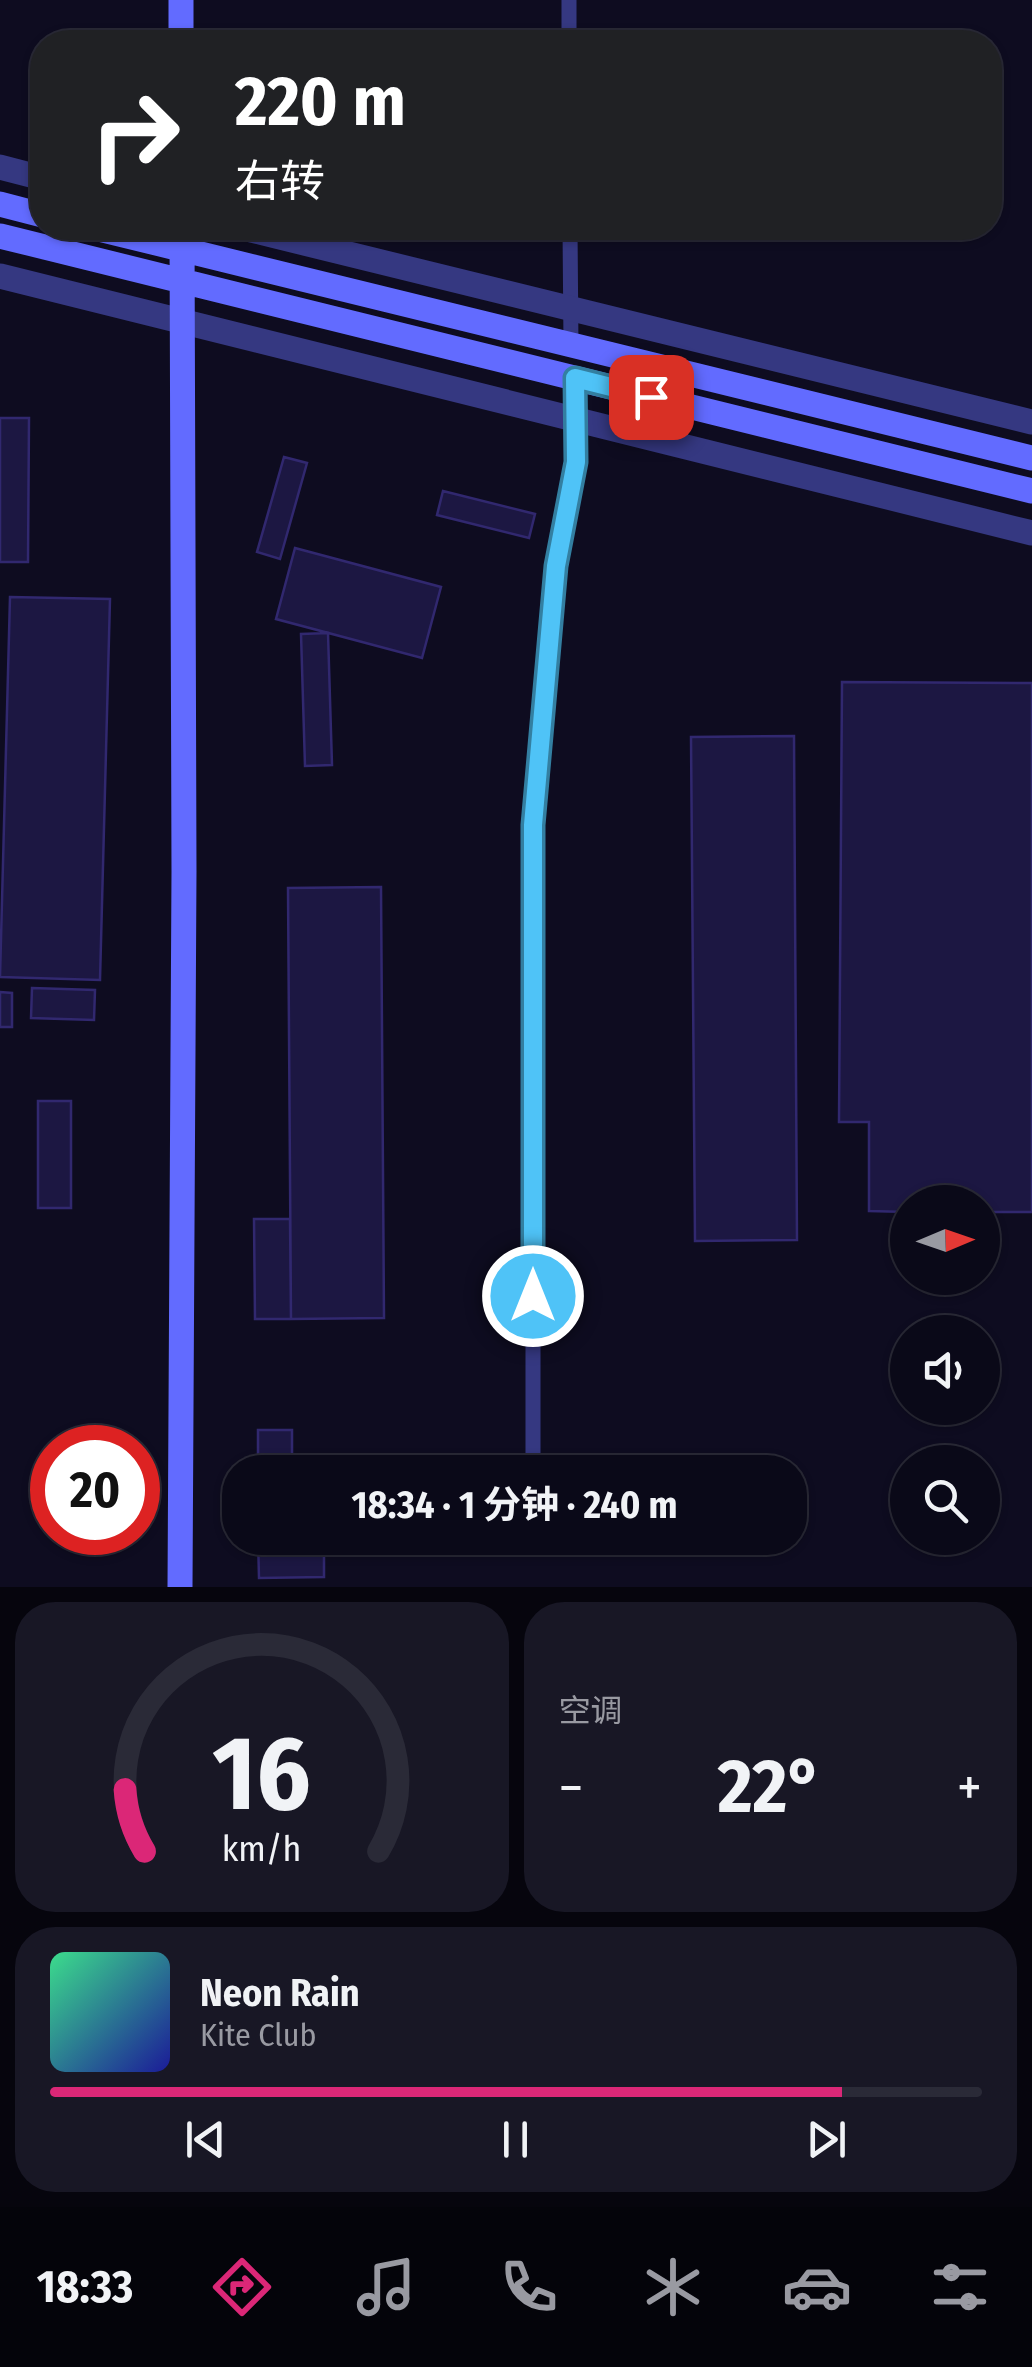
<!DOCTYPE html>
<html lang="zh">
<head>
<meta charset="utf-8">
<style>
	:root { --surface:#0a0918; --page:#181725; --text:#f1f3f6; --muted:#999aa2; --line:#2a2a37; --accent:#db2777 }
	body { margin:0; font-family:"Fira Sans Condensed","Noto Sans SC",sans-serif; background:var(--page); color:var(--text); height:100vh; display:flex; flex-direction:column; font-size:38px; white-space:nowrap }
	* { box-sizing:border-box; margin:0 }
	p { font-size:32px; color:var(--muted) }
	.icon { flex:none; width:55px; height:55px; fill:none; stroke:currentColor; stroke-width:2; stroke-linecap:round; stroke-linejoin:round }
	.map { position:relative; height:1587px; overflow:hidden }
	.drawer { display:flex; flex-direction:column; gap:15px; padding:15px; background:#06050d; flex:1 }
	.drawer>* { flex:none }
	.banner { position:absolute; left:30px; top:30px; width:972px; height:210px; border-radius:40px; box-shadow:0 2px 8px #0004,0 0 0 2px var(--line); background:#202124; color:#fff; overflow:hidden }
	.needle { width:65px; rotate:88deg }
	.fabs { position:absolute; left:890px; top:1185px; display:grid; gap:20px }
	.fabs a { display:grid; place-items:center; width:110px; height:110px; border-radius:50%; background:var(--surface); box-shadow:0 2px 8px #0004,0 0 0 2px var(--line); font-size:50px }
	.speed { position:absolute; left:30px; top:1425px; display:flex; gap:20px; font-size:50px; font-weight:700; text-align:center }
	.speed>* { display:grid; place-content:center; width:130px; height:130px; border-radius:50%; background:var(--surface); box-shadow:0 2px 8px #0004,0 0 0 2px var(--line); line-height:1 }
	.speed .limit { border:15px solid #d22; background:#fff; color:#111 }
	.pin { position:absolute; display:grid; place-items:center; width:85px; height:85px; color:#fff; margin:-42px; border-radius:20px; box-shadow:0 5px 15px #0006 }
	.me { position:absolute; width:110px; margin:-55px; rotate:0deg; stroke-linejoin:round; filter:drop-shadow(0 0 8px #0008) }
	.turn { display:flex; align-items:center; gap:35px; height:210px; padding:0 40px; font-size:45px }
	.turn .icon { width:130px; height:130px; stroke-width:2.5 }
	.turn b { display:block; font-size:70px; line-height:85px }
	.big { font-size:75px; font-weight:700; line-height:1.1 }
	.drawer .card { flex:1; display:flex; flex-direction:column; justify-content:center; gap:15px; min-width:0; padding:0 35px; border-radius:40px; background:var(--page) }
	.drawer .dial { align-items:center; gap:0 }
	.dial svg { height:260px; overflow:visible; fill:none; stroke:var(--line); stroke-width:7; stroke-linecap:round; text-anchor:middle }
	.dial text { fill:var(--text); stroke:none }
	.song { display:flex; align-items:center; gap:30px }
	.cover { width:120px; height:120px; border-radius:15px; background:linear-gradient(135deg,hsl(150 70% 55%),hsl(240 70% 35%)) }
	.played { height:10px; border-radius:5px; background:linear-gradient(90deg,var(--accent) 85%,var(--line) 85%) }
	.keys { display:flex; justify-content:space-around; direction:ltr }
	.heat { display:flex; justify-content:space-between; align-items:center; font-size:55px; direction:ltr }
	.drawer .tiles { flex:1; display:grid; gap:15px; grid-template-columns:1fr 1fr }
	.card:last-child { grid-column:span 2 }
	.trip { position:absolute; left:222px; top:1455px; width:585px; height:100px; border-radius:40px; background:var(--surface); box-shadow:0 2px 8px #0004,0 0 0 2px var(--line); font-weight:700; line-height:100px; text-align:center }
	.tab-bar { display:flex; height:160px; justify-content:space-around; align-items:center; background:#04040a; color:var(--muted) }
	.tab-bar .icon { width:70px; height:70px }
	.tab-bar .current { color:var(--accent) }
	.tab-bar b { font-size:45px; color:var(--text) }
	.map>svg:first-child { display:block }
</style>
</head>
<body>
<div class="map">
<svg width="1032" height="1587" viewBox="0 0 1032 1587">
	<rect width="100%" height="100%" fill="#0e0c20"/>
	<path fill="#1c1742" stroke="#31286f" stroke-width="2.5" d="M0,418H29L28,562H0Z
		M284,457L307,463L280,559L257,552Z
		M443,491L535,514L529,538L437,515Z
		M295,548L441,587L422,658L276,619Z
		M10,597L110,599L100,980L0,977Z
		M328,633L332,765L305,766L301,634Z
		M842,682L1032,683V1212H982V1202H908V1212L869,1211V1122H839Z
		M794,736L797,1240L695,1241L691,737Z
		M381,887L384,1318L291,1319L288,888Z
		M32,988L95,990L94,1020L31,1018Z
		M0,992L12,993V1027H0Z
		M38,1101H71V1208H38Z
		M254,1219H290L291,1319H255Z
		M258,1430H292V1472H258Z
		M258,1538H324V1577L259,1578Z"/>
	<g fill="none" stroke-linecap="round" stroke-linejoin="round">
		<path stroke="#353881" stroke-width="15" d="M569,0V42
			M570,228L571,345
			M533,1453V825L556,566L576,461L575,378"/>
		<path stroke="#353881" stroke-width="25" d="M0,167L42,178
			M243,228L1032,422
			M0,276L1032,533"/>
		<path stroke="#626bff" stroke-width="25" d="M181,0V42
			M0,204L42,215
			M95,228L1032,458
			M0,236L1032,491
			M180,1587L184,871L182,228"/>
	</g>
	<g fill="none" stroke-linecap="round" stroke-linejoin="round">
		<defs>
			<path id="route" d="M533,1296V825L556,566L576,462L575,378L651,397"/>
		</defs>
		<use href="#route" stroke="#337fa1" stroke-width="25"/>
		<use href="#route" stroke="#4fc3f7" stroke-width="18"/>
	</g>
</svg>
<div class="fabs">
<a><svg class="needle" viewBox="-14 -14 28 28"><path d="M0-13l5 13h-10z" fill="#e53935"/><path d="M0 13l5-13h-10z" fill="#999aa2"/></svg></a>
<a><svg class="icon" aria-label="sound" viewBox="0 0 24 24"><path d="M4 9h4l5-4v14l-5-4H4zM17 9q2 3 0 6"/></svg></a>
<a><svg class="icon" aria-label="search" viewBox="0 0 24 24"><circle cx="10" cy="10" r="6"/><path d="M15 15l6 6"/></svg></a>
</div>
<div class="speed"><div class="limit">20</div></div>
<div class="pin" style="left:651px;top:397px;background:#d93025"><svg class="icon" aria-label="arrive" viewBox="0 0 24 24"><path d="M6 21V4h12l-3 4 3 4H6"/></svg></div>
<svg class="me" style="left:533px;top:1296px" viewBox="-20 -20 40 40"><circle r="17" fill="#4fc3f7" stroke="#fff" stroke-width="3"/><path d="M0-11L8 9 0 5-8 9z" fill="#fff"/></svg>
<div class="trip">18:34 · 1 分钟 · 240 m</div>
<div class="banner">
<div class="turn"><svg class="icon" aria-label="right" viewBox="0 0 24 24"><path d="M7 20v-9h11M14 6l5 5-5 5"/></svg><div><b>220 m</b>右转</div></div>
</div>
</div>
<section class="drawer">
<div class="tiles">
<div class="card dial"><svg viewBox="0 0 100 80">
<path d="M14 69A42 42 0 1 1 86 69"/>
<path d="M14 69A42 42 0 0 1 8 50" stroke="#db2777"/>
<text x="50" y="56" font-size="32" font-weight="700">16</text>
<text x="50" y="72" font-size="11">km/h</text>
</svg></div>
<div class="card"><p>空调</p>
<div class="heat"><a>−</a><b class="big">22°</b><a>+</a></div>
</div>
<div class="card">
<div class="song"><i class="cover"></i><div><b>Neon Rain</b><p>Kite Club</p></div></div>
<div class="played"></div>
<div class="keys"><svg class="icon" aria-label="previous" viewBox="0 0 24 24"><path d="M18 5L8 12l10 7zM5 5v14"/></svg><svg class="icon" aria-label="pause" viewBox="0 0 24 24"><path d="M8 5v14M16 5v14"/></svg><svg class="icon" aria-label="next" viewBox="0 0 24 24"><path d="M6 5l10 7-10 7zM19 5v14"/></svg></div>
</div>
</div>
</section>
<nav class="tab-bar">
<b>18:33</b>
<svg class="icon current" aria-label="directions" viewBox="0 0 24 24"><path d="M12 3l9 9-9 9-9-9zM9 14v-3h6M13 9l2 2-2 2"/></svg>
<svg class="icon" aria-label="music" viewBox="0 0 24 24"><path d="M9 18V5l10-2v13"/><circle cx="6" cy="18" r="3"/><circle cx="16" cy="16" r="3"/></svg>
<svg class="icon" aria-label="phone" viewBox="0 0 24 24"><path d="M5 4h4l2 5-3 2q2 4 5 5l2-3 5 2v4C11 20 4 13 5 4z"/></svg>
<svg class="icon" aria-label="climate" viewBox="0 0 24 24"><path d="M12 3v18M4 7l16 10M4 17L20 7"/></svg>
<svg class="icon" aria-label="car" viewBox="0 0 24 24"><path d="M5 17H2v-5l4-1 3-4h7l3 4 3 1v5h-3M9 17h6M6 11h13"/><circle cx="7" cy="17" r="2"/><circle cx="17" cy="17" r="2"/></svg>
<svg class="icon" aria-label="filters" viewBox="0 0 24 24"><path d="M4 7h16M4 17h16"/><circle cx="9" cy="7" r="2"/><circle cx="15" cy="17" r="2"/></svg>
</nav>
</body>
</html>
